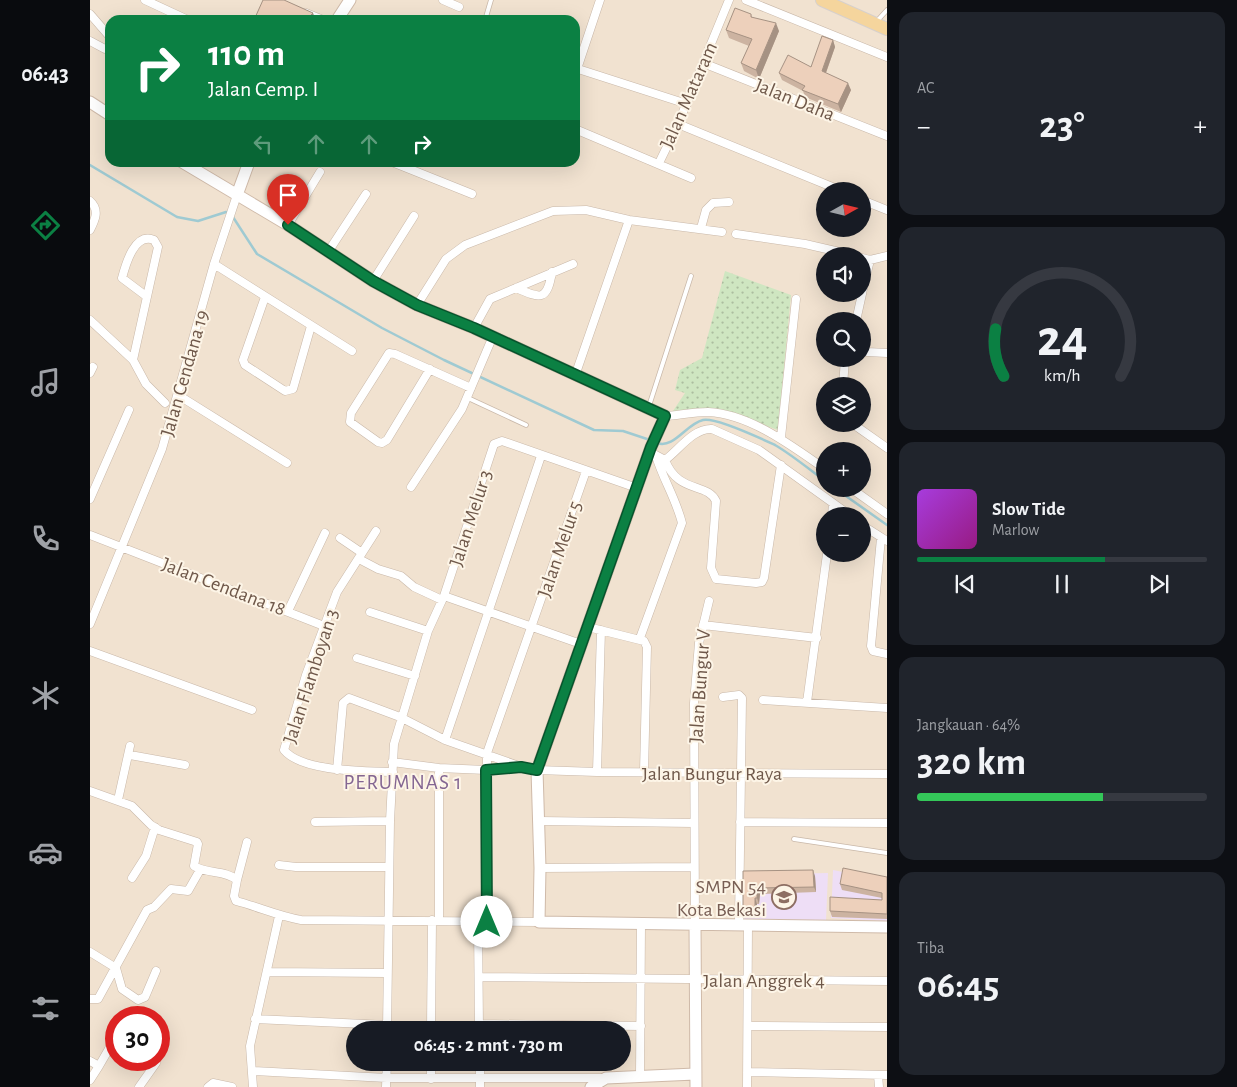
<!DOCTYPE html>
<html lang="id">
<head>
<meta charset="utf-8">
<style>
	:root { --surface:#171b24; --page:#20242c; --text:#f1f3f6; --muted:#9ea1a6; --line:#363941; --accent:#0b8043 }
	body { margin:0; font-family:"Alegreya Sans",sans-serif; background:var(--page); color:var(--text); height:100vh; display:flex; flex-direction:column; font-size:19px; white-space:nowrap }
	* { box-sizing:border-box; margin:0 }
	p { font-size:16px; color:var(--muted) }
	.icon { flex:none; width:28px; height:28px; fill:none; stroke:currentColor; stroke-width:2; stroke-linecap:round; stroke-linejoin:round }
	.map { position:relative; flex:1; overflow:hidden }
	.drawer { display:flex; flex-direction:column; gap:12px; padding:12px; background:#0d0f14; width:350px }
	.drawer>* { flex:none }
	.hud { position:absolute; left:15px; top:15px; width:475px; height:152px; border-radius:15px; box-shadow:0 5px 20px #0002; background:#0b8043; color:#fff; overflow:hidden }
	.needle { width:32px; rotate:82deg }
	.fabs { position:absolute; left:726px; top:182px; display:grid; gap:10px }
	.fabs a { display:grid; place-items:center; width:55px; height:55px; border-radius:50%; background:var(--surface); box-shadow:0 5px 20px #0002; font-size:25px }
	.speed { position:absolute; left:15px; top:1006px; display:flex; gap:10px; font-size:25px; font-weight:700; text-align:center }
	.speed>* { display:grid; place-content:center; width:65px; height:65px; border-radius:50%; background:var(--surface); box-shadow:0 5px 20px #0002; line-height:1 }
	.speed .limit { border:8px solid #d22; background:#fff; color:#111 }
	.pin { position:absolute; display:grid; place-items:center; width:42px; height:42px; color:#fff; margin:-51px -21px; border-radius:50% 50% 50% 0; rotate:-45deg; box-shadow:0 0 5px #0007 }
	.pin .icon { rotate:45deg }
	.me { position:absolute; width:55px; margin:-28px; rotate:0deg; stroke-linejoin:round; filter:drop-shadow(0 0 4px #0008) }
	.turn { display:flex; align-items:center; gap:18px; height:105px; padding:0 20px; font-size:22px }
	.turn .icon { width:65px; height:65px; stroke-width:2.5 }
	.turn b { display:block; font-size:35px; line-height:42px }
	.lanes { display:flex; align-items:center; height:48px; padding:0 20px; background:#0003; justify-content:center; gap:25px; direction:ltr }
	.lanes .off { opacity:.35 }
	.big { font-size:38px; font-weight:700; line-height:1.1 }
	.drawer .widget { flex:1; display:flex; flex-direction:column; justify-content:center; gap:8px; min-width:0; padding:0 18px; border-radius:15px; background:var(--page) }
	.drawer .dial { align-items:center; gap:0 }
	.dial svg { height:130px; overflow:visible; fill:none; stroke:var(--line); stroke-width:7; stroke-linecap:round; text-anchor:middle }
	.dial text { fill:var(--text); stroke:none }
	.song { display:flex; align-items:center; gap:15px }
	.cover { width:60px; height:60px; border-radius:8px; background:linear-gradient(135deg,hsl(280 70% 55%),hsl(310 70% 35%)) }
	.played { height:5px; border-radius:2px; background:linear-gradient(90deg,var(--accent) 65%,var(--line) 65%) }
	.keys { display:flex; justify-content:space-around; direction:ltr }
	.heat { display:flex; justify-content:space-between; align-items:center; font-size:28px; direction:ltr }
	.charge { height:8px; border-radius:4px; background:linear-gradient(90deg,#34c759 64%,var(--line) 0) }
	.trip { position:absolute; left:256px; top:1021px; width:285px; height:50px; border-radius:25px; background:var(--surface); box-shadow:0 5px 20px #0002; font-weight:700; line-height:50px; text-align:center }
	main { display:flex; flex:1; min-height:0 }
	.tabs { display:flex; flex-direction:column; width:90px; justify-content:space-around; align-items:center; background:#090b0e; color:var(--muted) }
	.tabs .icon { width:35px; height:35px }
	.tabs .active { color:var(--accent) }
	.tabs b { font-size:22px; color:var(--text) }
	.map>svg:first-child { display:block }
</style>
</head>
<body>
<main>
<nav class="tabs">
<b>06:43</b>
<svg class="icon active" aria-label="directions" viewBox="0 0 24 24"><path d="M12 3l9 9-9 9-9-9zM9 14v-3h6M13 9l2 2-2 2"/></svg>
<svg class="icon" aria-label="music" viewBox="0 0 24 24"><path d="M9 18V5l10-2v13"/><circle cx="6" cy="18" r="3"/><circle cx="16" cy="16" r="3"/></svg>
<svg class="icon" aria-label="phone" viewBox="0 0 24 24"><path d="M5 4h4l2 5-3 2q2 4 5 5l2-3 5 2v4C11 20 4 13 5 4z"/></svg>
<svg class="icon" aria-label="climate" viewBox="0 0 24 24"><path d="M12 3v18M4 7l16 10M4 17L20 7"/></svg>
<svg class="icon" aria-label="car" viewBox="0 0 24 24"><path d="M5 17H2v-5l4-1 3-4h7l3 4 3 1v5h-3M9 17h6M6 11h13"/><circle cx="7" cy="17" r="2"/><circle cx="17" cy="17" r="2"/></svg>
<svg class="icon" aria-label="filters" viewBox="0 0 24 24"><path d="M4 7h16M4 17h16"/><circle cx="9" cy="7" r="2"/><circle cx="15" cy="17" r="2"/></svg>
</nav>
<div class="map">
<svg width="797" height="1087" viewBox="0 0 797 1087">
	<defs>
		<pattern id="park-dots" width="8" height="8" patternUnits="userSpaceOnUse" patternTransform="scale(1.25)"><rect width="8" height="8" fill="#cfe6c1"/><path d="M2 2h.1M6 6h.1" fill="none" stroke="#acbd9f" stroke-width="1.8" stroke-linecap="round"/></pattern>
	</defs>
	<rect width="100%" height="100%" fill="#faf1e1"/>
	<path fill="#f1e2d0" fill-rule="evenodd" d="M0,0H797V1087H0ZM20,20H485V162H20ZM735,191H772V229H735ZM735,256H772V294H735ZM735,321H772V359H735ZM735,386H772V424H735ZM735,451H772V489H735ZM735,516H772V554H735ZM26,1018H69V1060H26ZM265,1030H532V1062H265Z"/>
	<path fill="#eedef6" d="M743,870L797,881V921L741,918Z
		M738,873L736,921L650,919L651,875Z"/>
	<path fill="url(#park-dots)" d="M635,271L701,295L688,430L624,408L583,411L595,393L585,390L590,370L612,358Z"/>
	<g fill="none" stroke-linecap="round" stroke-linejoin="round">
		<path stroke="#9fcad2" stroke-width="2.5" d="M0,165L87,217L108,221L136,212L141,214L167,254L292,328L354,360L504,430L533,431L560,440
			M567,443C584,449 596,424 613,420C626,417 672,439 685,445C702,455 719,469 735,481
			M746,489L797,525"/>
		<defs>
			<path id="lane" d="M396,17L401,0
				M787,21L797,10
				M378,398L436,425
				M559,406L601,276
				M704,839L797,853"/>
			<path id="street" d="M55,0L98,20
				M353,0L369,7
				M656,0L797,57
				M216,13L233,20
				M0,14L20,37
				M0,41L15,49H20
				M613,63L797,136
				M485,68L597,104
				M487,69L510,0
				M588,124L752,191
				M485,129L601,178
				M302,162L382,194
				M435,162H444
				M569,163L588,124L639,0
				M772,200L797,210
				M0,201C10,210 5,220 0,230
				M198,225L230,172
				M611,228L616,210L623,203L639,202
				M646,234L715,244L767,256
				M238,252L276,194
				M772,258L780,260L797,256
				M124,264L262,351
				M283,281L324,216
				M426,288C451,299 457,301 462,272
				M772,293L780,260
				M175,297L153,360L155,365L195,391L203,389L221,326
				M327,305L356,259L375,245L463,211L496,210L539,220L632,232
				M0,320L43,360L56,384L75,403
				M739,321H740
				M766,321L772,294
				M384,328L400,299L483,264
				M772,347L777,352L797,353
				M43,360L68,247L64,240C45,232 36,263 32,278L56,296
				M340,369L297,440L292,443L288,442L260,422L261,413L299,353L305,354L381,388
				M0,373L3,367
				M486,373L539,220
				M753,386L755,359
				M88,395L197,463
				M575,416C589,415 604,412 618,412C660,414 702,446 735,469
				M763,424L797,448
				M691,437L706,299
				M560,452L575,460C589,450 603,428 622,429L669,450L761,516
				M575,460C588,494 617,482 626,501L621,568L626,579L666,583L672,582L674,578L691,465
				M321,487L372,409L403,336
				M762,489L797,514
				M0,499L39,410
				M742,516L743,504
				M772,525L797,541
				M286,531L247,592L216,675L194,750C212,772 275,771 303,772
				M0,535L234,626
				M250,538L272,553
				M791,538L781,646L783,651L797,654
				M269,559L288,569L311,576L324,587L352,600
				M354,596L491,644
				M198,611L235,533
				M280,612L338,631
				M0,624L72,449L124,264L147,195
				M613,625L727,638
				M498,627L554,641L557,647L554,772
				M550,638L592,523C586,499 573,479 566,456
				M0,651L162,710
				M267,658L325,676
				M633,697L649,695L652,698L649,924
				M673,700L797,708
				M717,702L737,554
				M355,740L451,456
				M40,755L95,765
				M302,762L349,768L396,770L431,767L447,770L507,772L797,774
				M349,768V921
				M247,770L253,703L259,698L310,717L355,740L429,766
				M507,772L511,630
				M0,791L42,806L61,825L69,830L107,842L108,844L104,866C117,874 136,870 147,880L144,896L146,901C169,907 188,916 211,920L449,922
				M28,800L40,746
				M449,821L604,823
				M225,822L300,821
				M650,822L797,823
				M189,865L206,867H299
				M450,868L604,867
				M42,878L56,856L65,827
				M147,880L157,842
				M388,922L389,1030
				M397,922V753L496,471
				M605,923L604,703L609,643L619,601
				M0,952L26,968L32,989L48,1000L55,997L66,971
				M178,972L297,973
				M389,977L797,981
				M0,999H8L57,910L64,907L81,889L98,891L110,870
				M165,1019L297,1025
				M389,1024L551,1026
				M658,1026L797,1027
				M297,1030L300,821L304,744L338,631L354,596L404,444L412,441L547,488
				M341,1030L342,920
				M0,1061L9,1066L0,1080
				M390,1062V1087
				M9,1066L20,1047
				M163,1071L297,1078H514
				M657,1072L797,1075
				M788,1075L789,1087
				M550,1077L551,923
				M341,1079V1062
				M49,1087L66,1063
				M118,1087L123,1083L142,1087
				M163,1087L160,1046L189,916
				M296,1087L297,1062
				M657,1087L658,924"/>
			<path id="secondary" d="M247,20L260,0
				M0,102L20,115
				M92,162L198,225L283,281L327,305L384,328L575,416L561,447L447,770L450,868L449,922L797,927
				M147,195L159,162
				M605,923L606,1087
				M501,1087L516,1078L605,1074"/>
			<path id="primary" d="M732,0L797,29"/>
		</defs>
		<use href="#lane" stroke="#c9b8a9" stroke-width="5.5"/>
		<use href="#street" stroke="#c9b8a9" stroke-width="9"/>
		<use href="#secondary" stroke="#cfbaa9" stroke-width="13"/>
		<use href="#primary" stroke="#d7d0cc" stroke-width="14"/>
		<use href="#lane" stroke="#fff" stroke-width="4"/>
		<use href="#street" stroke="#fff" stroke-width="8"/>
		<use href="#secondary" stroke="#fff" stroke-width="11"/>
		<use href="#primary" stroke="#f5d59d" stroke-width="12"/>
	</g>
	<path fill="#ccb3a1" d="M661,14L662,17L689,31L669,79L654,71L651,63L659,46L639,38L636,30Z
		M743,40L745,47L736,73L761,90L751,112L715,97L713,91L692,80L689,73L721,67Z
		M653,871L725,876L726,892L670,894L669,904H667V916H655L653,910Z
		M797,877V919L742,917L740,911L792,900V898L752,890L750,884Z"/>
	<path fill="#a69283" d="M223,13L226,20H216Z
		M686,23L689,31L669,79L666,70Z
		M743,40L745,47L734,78L732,71Z
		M758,83L761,90L751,112L748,104Z
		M723,870L725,876L726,892L724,887Z
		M667,888L670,894L669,904L667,898Z
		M665,898L667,904V916L665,910Z"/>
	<path fill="#edd0bb" stroke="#a69283" d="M173,0H194L223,13L216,20H164Z
		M645,8L661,14V17L686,23L666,70L651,63L662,39L636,30Z
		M732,36L743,40L732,71L758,83L748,104L712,90L715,86L689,73L698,55L721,67Z
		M753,868L797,877V914L740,911V897L792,900V893L750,884Z
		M723,870L724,887L667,888V898H665V910H653V871Z"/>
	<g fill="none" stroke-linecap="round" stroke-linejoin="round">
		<defs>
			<path id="route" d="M198,225L283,281L327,305L384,328L575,416L561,447L447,770L431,767L396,770L397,922"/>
		</defs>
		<use href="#route" stroke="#07532c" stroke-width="12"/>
		<use href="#route" stroke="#0b8043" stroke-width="9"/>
	</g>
	<defs>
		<symbol id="school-ring" viewBox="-11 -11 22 22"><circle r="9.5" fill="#fdf5e7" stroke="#8d6e63" stroke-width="1.5"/><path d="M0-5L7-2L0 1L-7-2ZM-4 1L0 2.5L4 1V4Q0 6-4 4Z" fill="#8d6e63"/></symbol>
	</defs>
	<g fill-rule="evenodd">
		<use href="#school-ring" x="680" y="883" width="28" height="28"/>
	</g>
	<g text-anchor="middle" stroke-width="4" stroke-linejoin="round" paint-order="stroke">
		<g font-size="20" fill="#6f584a" stroke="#fdf5e7">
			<text transform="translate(598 95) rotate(-66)" y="7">Jalan Mataram</text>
			<text transform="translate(705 99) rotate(22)" y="7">Jalan Daha</text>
			<text transform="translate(94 373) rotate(-74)" y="7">Jalan Cendana 19</text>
			<text transform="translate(380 518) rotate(-72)" y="7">Jalan Melur 3</text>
			<text transform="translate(469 549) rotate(-71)" y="7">Jalan Melur 5</text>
			<text transform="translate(134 586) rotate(21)" y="7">Jalan Cendana 18</text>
			<text transform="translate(220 676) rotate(-72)" y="7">Jalan Flamboyan 3</text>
			<text transform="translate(609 686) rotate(-86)" y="7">Jalan Bungur V</text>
			<text x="622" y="780">Jalan Bungur Raya</text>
			<text x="674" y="987">Jalan Anggrek 4</text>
		</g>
		<g font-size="20" fill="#785e54" stroke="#fdf5e7" text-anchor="end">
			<text x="676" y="893">SMPN 54<tspan x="676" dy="23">Kota Bekasi</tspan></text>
		</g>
		<g font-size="21" letter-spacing="1" fill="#846692" stroke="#fdf5e7">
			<text x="313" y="789">PERUMNAS 1</text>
		</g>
	</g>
</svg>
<div class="fabs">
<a><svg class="needle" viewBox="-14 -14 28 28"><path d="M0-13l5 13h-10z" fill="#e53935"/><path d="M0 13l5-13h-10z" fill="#9ea1a6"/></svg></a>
<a><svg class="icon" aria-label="sound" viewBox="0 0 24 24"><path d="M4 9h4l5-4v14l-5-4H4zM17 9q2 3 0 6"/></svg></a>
<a><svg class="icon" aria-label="search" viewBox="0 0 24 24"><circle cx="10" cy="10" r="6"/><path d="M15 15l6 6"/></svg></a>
<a><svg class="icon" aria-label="layers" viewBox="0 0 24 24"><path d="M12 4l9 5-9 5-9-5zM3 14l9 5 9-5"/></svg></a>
<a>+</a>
<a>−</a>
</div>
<div class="speed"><div class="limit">30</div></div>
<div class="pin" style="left:198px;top:225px;background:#d93025"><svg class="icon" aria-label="arrive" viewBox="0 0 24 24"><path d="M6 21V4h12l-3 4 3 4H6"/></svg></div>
<svg class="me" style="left:397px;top:922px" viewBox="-20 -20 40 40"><circle r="19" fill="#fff"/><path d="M0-13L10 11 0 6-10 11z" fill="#0b8043"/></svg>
<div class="trip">06:45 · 2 mnt · 730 m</div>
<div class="hud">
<div class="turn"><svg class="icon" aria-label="right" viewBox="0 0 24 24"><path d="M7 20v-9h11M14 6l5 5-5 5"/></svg><div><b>110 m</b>Jalan Cemp. I</div></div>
<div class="lanes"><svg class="icon off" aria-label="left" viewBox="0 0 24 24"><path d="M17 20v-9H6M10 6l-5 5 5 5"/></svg><svg class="icon off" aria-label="ahead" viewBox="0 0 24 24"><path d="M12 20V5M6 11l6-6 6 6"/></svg><svg class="icon off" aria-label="ahead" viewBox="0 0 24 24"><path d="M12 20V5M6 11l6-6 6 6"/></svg><svg class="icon" aria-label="right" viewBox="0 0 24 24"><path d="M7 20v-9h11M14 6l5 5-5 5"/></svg></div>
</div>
</div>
<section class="drawer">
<div class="widget"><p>AC</p>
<div class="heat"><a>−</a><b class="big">23°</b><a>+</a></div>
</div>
<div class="widget dial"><svg viewBox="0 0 100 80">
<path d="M14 69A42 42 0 1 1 86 69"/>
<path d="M14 69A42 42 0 0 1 9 40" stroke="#0b8043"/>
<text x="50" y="56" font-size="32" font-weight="700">24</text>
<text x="50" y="72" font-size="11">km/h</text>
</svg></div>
<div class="widget">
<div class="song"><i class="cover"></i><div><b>Slow Tide</b><p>Marlow</p></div></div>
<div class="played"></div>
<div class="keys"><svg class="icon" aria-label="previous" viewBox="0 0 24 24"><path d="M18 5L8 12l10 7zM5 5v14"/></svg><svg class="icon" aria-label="pause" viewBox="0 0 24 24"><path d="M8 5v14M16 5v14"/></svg><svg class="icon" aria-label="next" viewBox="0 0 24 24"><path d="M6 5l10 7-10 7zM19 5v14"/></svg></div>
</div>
<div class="widget"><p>Jangkauan · 64%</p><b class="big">320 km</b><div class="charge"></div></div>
<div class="widget"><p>Tiba</p><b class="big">06:45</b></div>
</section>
</main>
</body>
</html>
